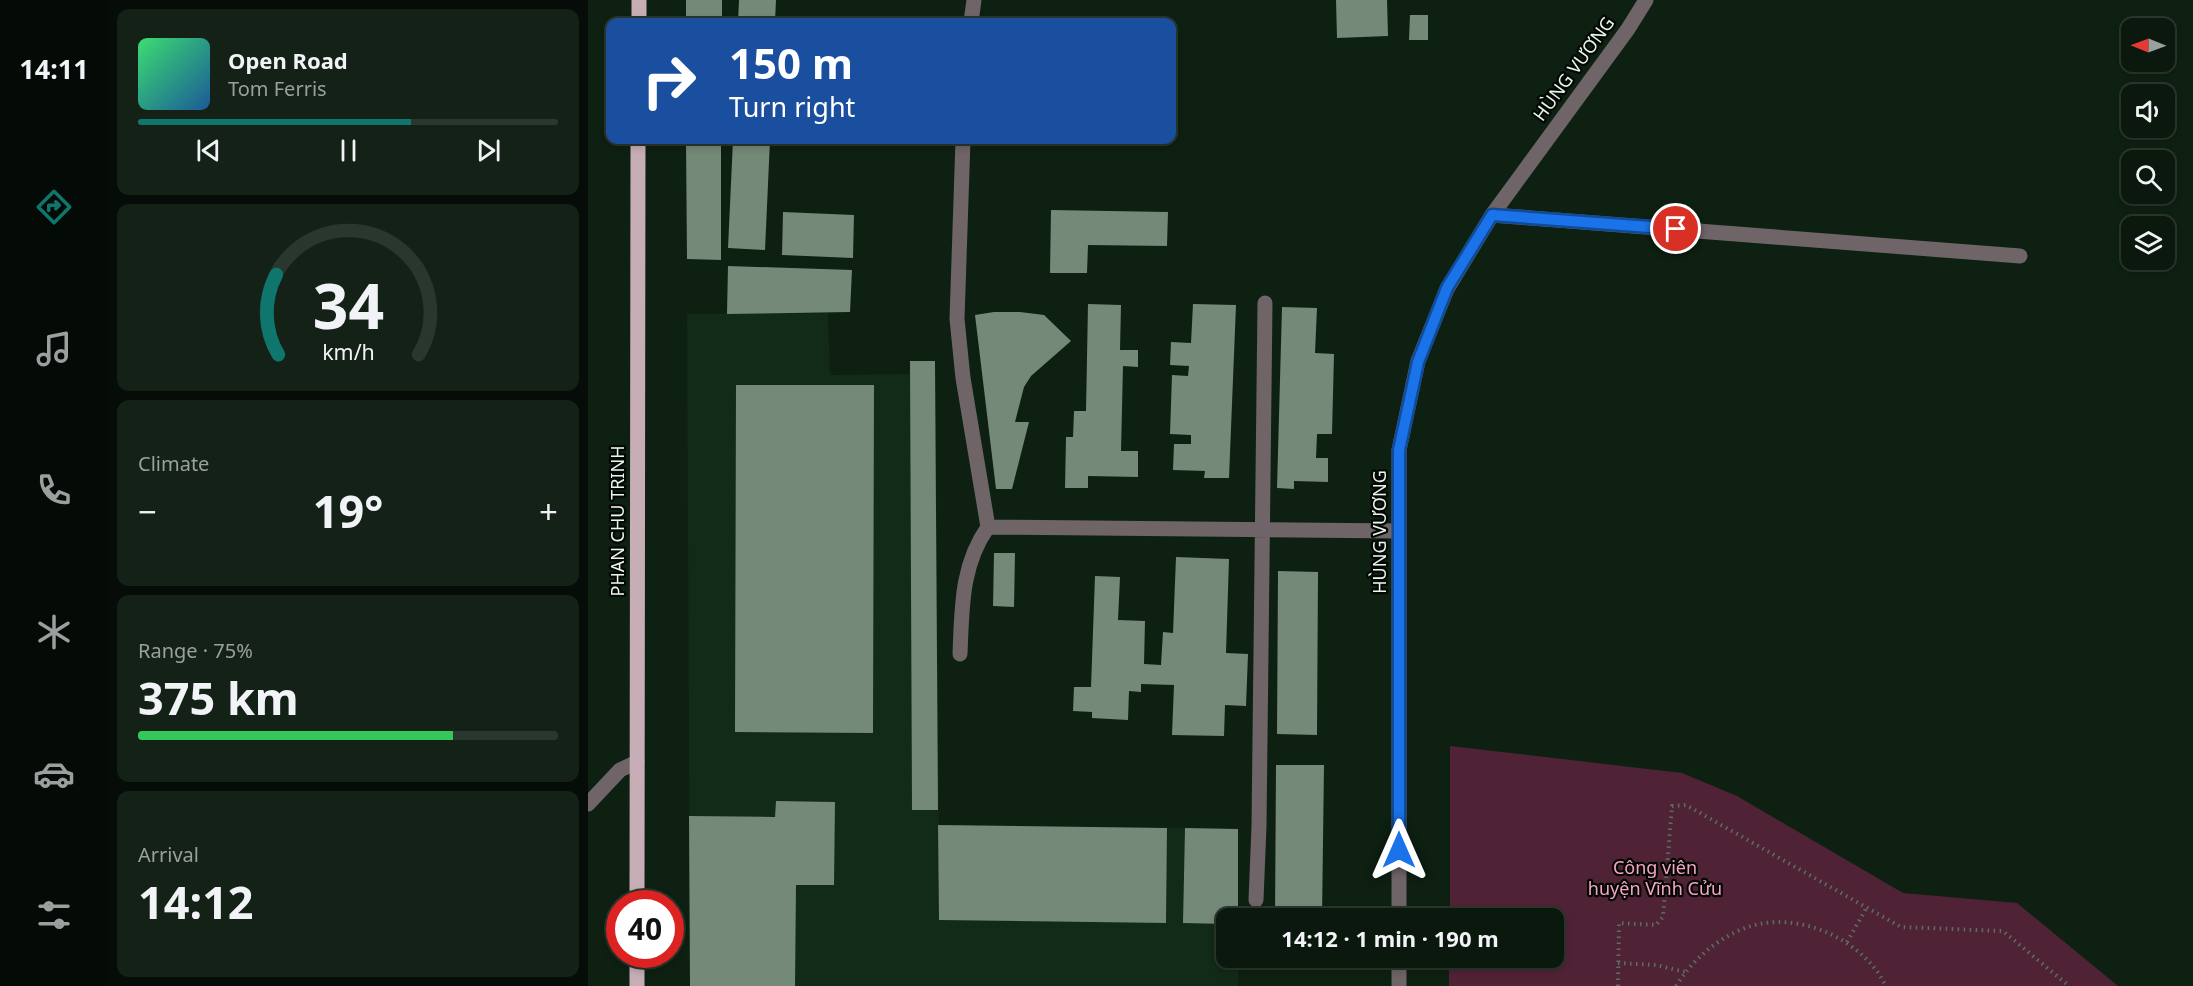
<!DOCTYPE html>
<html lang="en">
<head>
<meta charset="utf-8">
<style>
	:root { --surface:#0a180e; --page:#132117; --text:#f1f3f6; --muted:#99a09e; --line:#2a372e; --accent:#0f766e }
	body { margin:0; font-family:"Noto Sans",sans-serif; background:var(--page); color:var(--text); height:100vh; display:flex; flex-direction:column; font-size:22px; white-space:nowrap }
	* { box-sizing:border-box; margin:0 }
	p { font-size:20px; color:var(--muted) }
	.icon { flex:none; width:33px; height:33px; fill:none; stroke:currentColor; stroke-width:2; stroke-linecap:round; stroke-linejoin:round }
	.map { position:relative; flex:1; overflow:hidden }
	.details { display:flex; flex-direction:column; gap:9px; padding:9px; background:#060d08; width:480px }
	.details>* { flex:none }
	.guide { position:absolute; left:18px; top:18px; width:570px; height:126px; border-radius:12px; box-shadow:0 3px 9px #0003,0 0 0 2px var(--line); background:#1a4fa0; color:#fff; overflow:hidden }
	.needle { width:39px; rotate:271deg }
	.fabs { position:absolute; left:1533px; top:18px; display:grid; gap:12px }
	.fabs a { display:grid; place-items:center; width:54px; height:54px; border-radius:12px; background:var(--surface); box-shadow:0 3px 9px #0003,0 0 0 2px var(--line); font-size:30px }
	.speed { position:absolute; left:18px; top:890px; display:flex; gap:12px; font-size:30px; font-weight:700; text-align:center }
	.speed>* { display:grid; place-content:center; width:78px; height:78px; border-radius:50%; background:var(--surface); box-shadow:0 3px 9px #0003,0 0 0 2px var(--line); line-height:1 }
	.speed .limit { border:9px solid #d22; background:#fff; color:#111 }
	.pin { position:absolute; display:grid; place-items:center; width:51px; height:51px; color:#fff; margin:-26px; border:3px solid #fff; border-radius:50%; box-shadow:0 2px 6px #0007 }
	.me { position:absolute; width:66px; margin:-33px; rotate:0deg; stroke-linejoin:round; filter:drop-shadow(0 0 4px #0008) }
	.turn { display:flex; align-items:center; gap:21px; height:126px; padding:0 24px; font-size:27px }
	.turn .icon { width:78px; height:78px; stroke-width:2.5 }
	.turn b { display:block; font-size:42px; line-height:51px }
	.big { font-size:45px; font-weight:700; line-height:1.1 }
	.details .widget { flex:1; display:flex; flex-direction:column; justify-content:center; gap:9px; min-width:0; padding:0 21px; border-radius:12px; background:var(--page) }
	.details .dial { align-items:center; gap:0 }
	.dial svg { height:156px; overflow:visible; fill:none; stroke:var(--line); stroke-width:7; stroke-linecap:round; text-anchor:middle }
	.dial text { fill:var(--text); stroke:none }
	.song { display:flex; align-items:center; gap:18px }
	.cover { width:72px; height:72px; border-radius:9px; background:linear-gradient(135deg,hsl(140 70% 55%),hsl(210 70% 35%)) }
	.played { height:6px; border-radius:3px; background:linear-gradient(90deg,var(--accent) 65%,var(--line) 65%) }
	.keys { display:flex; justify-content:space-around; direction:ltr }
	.heat { display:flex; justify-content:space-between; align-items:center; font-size:33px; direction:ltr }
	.charge { height:9px; border-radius:4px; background:linear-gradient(90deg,#34c759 75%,var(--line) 0) }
	.trip { position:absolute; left:628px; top:908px; width:348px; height:60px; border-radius:12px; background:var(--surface); box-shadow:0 3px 9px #0003,0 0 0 2px var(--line); font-weight:700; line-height:60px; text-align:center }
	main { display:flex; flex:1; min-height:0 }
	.menu { display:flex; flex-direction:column; width:108px; justify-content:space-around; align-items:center; background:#040a06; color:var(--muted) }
	.menu .icon { width:42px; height:42px }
	.menu .on { color:var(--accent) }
	.menu b { font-size:27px; color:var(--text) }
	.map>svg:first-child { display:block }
</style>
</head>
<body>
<main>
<nav class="menu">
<b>14:11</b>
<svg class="icon on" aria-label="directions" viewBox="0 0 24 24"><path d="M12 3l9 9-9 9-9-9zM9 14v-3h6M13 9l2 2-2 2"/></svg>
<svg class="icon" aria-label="music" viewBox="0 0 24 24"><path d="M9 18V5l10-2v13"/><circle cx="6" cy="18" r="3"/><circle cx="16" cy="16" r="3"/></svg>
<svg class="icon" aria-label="phone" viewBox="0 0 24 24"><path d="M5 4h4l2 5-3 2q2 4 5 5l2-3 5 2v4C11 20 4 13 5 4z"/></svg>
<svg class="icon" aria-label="climate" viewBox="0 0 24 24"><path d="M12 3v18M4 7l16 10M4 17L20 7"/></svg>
<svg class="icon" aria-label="car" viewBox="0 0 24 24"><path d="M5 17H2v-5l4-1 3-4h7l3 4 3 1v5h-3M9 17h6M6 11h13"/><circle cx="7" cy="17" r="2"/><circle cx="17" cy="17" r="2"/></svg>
<svg class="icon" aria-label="filters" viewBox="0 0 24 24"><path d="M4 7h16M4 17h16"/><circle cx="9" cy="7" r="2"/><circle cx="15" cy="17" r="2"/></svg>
</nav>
<section class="details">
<div class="widget">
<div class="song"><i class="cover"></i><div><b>Open Road</b><p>Tom Ferris</p></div></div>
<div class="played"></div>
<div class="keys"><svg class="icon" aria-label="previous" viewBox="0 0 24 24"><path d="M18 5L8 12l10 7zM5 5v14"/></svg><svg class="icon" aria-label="pause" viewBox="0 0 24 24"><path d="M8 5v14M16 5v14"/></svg><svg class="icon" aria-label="next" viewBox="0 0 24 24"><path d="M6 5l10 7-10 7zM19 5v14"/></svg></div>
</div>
<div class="widget dial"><svg viewBox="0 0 100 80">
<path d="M14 69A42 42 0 1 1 86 69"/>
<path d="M14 69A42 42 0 0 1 13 28" stroke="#0f766e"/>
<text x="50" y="56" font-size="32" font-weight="700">34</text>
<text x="50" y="72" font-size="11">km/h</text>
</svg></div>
<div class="widget"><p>Climate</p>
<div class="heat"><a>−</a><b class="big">19°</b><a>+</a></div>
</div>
<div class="widget"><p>Range · 75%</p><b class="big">375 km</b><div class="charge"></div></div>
<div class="widget"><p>Arrival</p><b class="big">14:12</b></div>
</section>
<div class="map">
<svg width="1605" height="986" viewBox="0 0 1605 986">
	<rect width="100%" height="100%" fill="#0e2012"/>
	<path fill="#122a18" d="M240,313L242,375L322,374V361H347L351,825L650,829V918H639V957H650V986H102L99,314Z"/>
	<path fill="#4f2335" d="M862,746L1094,773L1149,796L1315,893L1429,903L1530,986H861V957H966V918H862Z"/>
	<path fill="#748978" d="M98,0H134V22H98Z
		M151,0H188L187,22H150Z
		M748,0H799L800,36L749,38Z
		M822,15H840V40H821Z
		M98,140H133V260L99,259Z
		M145,140H182L177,250L140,248Z
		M463,210L580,212L579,246L500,245L499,273H462Z
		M195,212L266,215L265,258L194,255Z
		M140,266L264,270L262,312L139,314Z
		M500,304L533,305L532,350H550V367L535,366L533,451H550V477L500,476V488H477L478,437H485L486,411H498Z
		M605,304L648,305L641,478H616L617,471L585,470L586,444H603V435L582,434L584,375L600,376L601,366L582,365L583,342L603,343Z
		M694,307L729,308L727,353L746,354L744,434H729L728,458H740V482L706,481V489L689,488Z
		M406,312H432L456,315L483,341L443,376L436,387L427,422H441L424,489H408L387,315Z
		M322,361H347L350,810H324Z
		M148,385H286L285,733L147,732Z
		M406,553H427L426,607L405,606Z
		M588,557L641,559L638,653L660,654L658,706L637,705L636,736L584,735L586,685L553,684V692L541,691L540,720L504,718V712L485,711L486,687H503L507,576L532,577L530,620L557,621L556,664L573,665L575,632L585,633Z
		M690,571L730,572L729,735L689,734Z
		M688,765H736L734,918H687Z
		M188,801L247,802L246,885H208L207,986H102L101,816L187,817Z
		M350,825L579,828L578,923L351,920Z
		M597,828L650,829V918H639V924L595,923Z"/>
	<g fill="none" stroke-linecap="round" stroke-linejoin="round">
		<path stroke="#5e6e61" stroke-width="4" stroke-dasharray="1.5 4.5" stroke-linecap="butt" d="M1259,942L1279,907
			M1030,963L1068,965L1097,972
			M1030,986L1031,923L1068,925L1075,917L1084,806L1098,805L1313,927L1415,931L1481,986
			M1088,986C1104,961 1125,942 1152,930C1204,907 1274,937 1298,986"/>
		<path stroke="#6f6467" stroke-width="15" d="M383,22L386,0
			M400,527L811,531
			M372,654C374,608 373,565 400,527L375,378L369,319L375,140
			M668,900L671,826L677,303"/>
		<path stroke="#6f6467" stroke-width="15" d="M904,215L1432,256
			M0,804L32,770L49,762"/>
		<path stroke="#6f6467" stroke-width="15" d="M811,918V450L830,361L859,289L904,215L1040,29L1058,0
			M811,957V986"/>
		<path stroke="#c6adb6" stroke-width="15" d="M51,22V0
			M49,903L50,140
			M49,986V954"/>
	</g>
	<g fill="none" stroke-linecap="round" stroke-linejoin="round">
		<defs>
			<path id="route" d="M811,850V450L830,362L859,288L904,215L1088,229"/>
		</defs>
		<use href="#route" stroke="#114b97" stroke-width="15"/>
		<use href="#route" stroke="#1a73e8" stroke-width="10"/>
	</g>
	<g text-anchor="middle" stroke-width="4.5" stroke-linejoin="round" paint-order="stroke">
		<g font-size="18" fill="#eaf5eb" stroke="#030804">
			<text transform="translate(986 69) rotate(-54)" y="6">HÙNG VƯƠNG</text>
			<text transform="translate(30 521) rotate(-90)" y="6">PHAN CHU TRINH</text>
			<text transform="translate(792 532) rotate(-90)" y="6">HÙNG VƯƠNG</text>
		</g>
		<g font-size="18" fill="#f6a4c3" stroke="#030804">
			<text x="1067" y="874">Công viên<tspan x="1067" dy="21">huyện Vĩnh Cửu</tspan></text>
		</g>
	</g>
</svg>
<div class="fabs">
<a><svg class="needle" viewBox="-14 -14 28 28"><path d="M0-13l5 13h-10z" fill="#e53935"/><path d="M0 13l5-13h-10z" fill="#99a09e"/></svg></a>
<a><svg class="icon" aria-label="sound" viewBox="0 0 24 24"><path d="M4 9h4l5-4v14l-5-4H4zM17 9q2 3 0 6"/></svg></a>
<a><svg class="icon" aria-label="search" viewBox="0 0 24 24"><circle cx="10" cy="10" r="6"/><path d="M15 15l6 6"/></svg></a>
<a><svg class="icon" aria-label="layers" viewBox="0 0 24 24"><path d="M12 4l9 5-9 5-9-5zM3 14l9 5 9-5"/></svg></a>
</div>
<div class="speed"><div class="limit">40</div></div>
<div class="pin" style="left:1088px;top:229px;background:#d93025"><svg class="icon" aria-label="arrive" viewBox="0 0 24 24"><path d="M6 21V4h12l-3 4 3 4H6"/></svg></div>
<svg class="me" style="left:811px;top:850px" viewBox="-20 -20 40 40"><path d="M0-17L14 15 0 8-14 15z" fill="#1a73e8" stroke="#fff" stroke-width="4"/></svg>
<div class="trip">14:12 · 1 min · 190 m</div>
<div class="guide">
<div class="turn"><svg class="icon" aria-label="right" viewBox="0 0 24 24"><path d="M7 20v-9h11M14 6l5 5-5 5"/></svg><div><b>150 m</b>Turn right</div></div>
</div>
</div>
</main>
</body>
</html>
